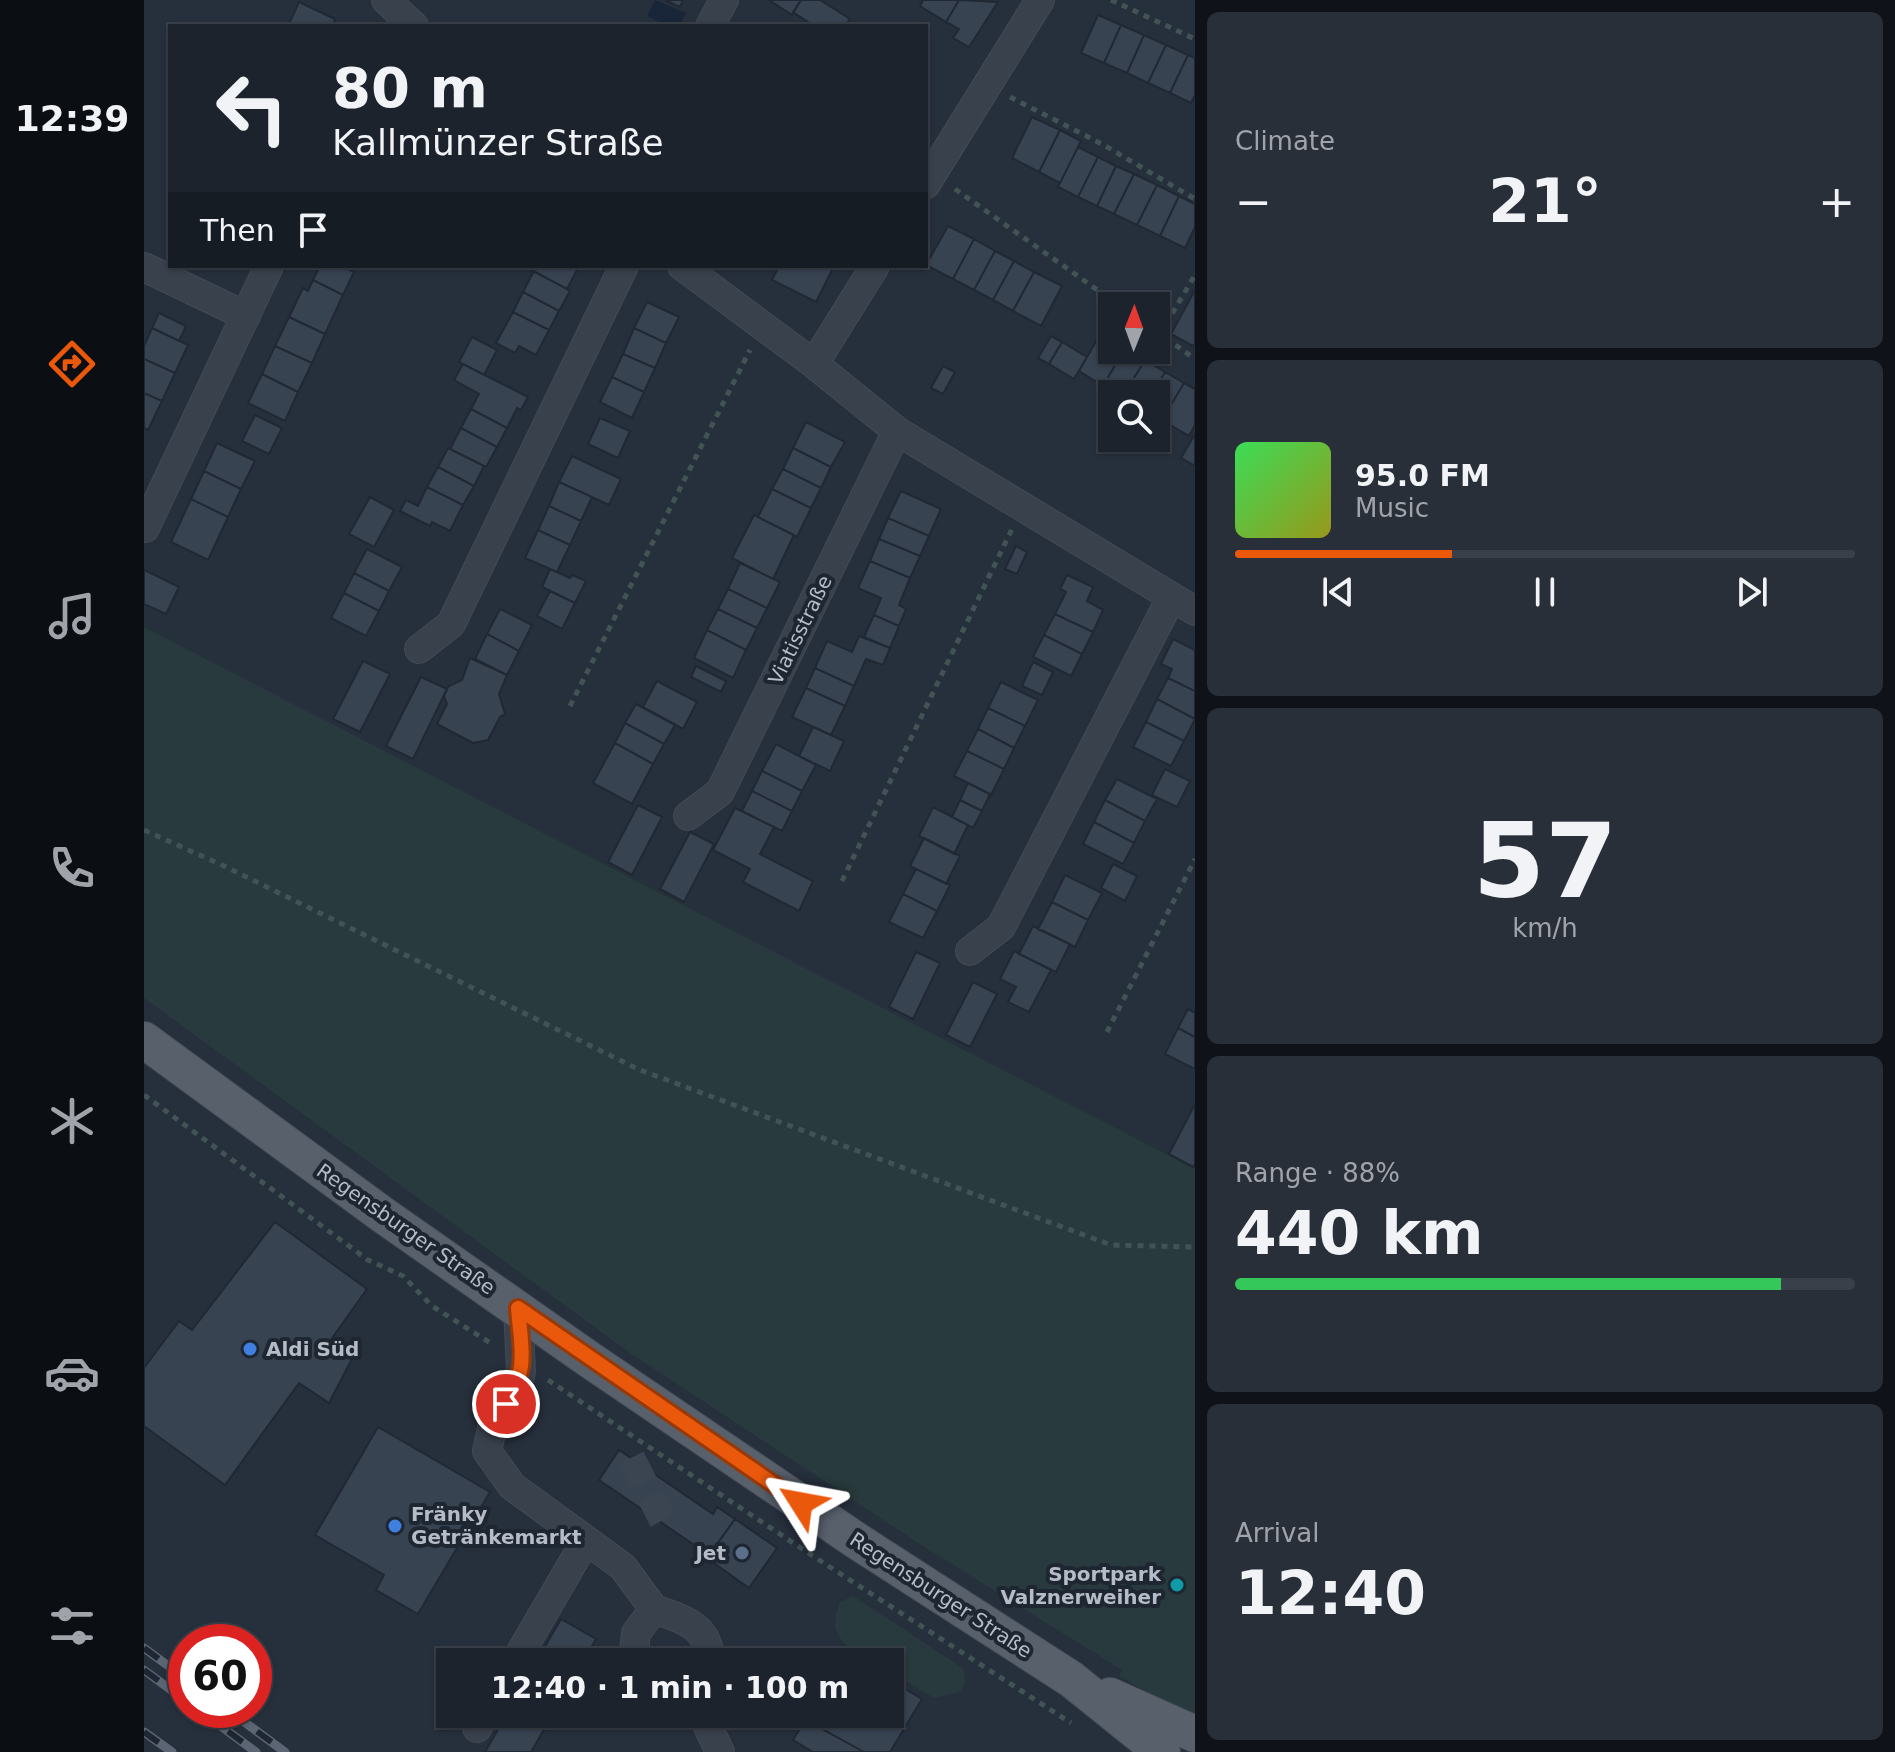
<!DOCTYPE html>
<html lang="en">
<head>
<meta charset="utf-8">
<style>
	:root { --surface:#1c232d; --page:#292f39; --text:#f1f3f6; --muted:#a0a4aa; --line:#3a4049; --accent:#ea580c }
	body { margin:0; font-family:"DejaVu Sans",sans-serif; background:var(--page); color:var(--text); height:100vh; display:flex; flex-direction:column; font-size:30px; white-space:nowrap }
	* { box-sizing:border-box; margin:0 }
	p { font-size:26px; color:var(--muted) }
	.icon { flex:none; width:44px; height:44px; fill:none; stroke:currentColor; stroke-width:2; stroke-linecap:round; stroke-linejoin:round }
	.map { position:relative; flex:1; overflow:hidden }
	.drawer { display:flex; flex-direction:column; gap:12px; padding:12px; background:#0f1319; width:700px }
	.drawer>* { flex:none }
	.banner { position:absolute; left:24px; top:24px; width:760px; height:244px; border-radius:0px; box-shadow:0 2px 6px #0004,0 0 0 2px var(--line); background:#1c232d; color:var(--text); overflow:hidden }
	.needle { width:52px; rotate:1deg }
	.controls { position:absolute; left:954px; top:292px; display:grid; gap:16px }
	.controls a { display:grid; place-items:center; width:72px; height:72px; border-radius:0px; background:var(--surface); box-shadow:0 2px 6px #0004,0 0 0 2px var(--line); font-size:40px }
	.speed { position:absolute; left:24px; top:1624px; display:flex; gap:16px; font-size:40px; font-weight:700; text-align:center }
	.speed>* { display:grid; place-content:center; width:104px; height:104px; border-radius:50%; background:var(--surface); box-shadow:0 2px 6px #0004,0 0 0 2px var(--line); line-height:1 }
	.speed .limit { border:12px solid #d22; background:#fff; color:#111 }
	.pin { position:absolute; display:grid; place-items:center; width:68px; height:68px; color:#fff; margin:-34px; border:4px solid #fff; border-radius:50%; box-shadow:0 2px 8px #0007 }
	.me { position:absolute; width:88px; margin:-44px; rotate:304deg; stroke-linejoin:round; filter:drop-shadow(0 0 6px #0008) }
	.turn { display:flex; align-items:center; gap:28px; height:168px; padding:0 32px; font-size:36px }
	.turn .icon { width:104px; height:104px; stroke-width:2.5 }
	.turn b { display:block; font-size:56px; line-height:68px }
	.then { display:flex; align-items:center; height:76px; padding:0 32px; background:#0003; gap:16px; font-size:30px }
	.big { font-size:60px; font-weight:600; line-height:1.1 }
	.drawer .card { flex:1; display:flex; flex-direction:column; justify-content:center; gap:12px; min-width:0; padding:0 28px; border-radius:12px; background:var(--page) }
	.drawer .dial { align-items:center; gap:0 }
	.dial b { font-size:104px; line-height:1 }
	.song { display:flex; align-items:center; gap:24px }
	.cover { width:96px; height:96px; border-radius:12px; background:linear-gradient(135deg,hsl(130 70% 55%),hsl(60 70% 35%)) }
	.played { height:8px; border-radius:4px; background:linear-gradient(90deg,var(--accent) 35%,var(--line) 35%) }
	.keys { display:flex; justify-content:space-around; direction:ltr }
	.heat { display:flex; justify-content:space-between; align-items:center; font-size:44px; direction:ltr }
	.charge { height:12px; border-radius:6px; background:linear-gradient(90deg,#34c759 88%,var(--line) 0) }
	.trip { position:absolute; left:292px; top:1648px; width:468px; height:80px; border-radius:0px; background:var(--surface); box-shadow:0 2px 6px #0004,0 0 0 2px var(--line); font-weight:600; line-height:80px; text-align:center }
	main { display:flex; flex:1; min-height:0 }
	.menu { display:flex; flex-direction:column; width:144px; justify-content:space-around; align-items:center; background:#0b0e12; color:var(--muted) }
	.menu .icon { width:56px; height:56px }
	.menu .selected { color:var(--accent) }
	.menu b { font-size:36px; color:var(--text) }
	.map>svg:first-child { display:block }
</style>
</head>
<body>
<main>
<nav class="menu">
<b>12:39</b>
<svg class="icon selected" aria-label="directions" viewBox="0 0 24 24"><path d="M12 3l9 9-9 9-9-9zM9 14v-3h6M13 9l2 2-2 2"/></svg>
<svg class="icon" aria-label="music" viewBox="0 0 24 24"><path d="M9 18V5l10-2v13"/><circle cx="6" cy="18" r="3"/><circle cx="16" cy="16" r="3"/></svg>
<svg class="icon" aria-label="phone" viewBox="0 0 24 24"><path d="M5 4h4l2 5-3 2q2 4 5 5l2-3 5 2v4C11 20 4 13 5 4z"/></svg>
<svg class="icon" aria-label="climate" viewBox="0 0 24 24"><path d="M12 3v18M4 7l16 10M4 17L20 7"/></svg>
<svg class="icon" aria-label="car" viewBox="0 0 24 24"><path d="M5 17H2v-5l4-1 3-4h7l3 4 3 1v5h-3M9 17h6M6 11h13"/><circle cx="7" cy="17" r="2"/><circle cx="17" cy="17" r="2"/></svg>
<svg class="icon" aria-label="filters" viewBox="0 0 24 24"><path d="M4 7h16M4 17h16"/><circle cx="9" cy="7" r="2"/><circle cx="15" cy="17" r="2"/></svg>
</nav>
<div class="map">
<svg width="1051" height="1752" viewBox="0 0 1051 1752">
	<rect width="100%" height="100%" fill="#262f3c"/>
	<path fill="#283a3d" d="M0,627L1051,1169V1720L975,1676L978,1670L774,1543L486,1353L0,998Z
		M709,1596L820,1669L821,1682L817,1692L790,1698L746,1672V1662C727,1662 702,1651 693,1633C688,1623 693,1611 696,1602Z"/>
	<path fill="#192639" d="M511,0L542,13L535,26H523L503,16Z"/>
	<path fill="#384352" stroke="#202833" stroke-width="2" d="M521,0H539L536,7Z
		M625,0H657L648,15Z
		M657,0H676L706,19L701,26H670L649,12Z
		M779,0H815L802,22L776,6Z
		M815,0L854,2L825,47L809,38L815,29L802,22Z
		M155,2L191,19L188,26H144Z
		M954,15L977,25L960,63L937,53Z
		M977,25L1000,35L983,73L960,63Z
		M1000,35L1022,45L1004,83L983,73Z
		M1022,45L1044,55L1026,93L1004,83Z
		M1044,55L1051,58V95L1047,103L1026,93Z
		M888,117L916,130L895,172L868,158Z
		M916,130L937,141L916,183L895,172Z
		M934,147L954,157L934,197L914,187Z
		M954,157L972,166L953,206L934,197Z
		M972,166L990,174L970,214L953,206Z
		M990,174L1013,185L993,225L970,214Z
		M1013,185L1035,196L1016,236L993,225Z
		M1035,196L1051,204V227L1041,248L1016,236Z
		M804,226L830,239L809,279L782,265Z
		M830,239L851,251L830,290L809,279Z
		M851,251L870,261L849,300L830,290Z
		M870,261L890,272L869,311L849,300Z
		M176,266H197L210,272L199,295L169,280Z
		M389,266H429L434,268L423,289L387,270Z
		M635,266H690L672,302L628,280Z
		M390,271L426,291L415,311L379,292Z
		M890,272L918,286L897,326L869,311Z
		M169,280L199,295L181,334L145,317L159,288L164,291Z
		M1051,290V343L1049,346L1027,334Z
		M379,292L415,311L405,330L369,312Z
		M503,302L535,317L522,343L490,328Z
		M369,312L405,330L392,355L375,346L371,353L352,343Z
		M15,313L42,326L35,341L8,328Z
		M145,317L181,334L168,363L131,346Z
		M8,328L44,345L31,373L0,359V346Z
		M490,328L522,343L511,368L479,354Z
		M957,333L968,340V350H980L959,386L935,371Z
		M907,336L918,342L905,364L894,358Z
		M328,337L353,350L340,375L315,362Z
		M918,342L943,357L930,379L905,364Z
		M131,346L168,363L154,392L118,374Z
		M980,350L1001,360L980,394H974L959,386Z
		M479,354L511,368L500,392L468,377Z
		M0,359L31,373L18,401L0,393Z
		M1001,360L1021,372L1008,394H980Z
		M319,364L384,397L377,410L373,408L363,428L327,409L335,394L310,380Z
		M799,366L811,372L799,394L787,388Z
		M1021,372L1040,383L1018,420L1012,417V394H1008Z
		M118,374L154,392L141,421L104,403Z
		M468,377L500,392L488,418L456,402Z
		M1040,383L1051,389V425L1045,436L1018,420Z
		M0,393L18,401L4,430L0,428Z
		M327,409L363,428L353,447L317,428Z
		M111,415L138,428L125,454L98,441Z
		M456,418L486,431L474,458L444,444Z
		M662,422L701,442L687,467L649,448Z
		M317,428L353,447L342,467L306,449Z
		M1051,434V466L1037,458Z
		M73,443L111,461L97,489L60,471Z
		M304,448L340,466L330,486L294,467Z
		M649,448L687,467L677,488L639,469Z
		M428,456L477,479L465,505L415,482Z
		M294,467L330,486L319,505L283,487Z
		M639,469L677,488L667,508L628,489Z
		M60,471L97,489L84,517L47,499Z
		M415,482L448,497L437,521L405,506Z
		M283,487L319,505L306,531L288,522L286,526L256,511L262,500L274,506Z
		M628,489L667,508L653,537L614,517Z
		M757,491L797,509L785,536L744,518Z
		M226,497L250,510L230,547L205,534Z
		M47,499L84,517L64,560L27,542Z
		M405,506L437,521L426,545L394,530Z
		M610,515L650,535L629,579L588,558Z
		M744,518L785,536L776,556L735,539Z
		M394,530L426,545L413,572L381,558Z
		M735,539L776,556L766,578L726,561Z
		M872,546L883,552L873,574L861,569Z
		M223,549L258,567L245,591L210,573Z
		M726,561L766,578L755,605L762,609L755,626L730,615L737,598L714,588Z
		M596,563L636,582L623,608L584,589Z
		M406,569L426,578L428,575L442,581L431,603L398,587Z
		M0,570L35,587L22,614L0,604Z
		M210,573L245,591L235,611L200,593Z
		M923,575L949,587L943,601L959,610L949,632L911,614L922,592L916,589Z
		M584,589L623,608L613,628L574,609Z
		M406,591L431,603L418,629L393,616Z
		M200,593L235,611L222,636L187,618Z
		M356,609L388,625L375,651L343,634Z
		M574,609L613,628L602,650L563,630Z
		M911,614L949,632L938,654L900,635Z
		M730,615L755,626L746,648L720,637Z
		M563,630L602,650L589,678L550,658Z
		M343,634L375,651L363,675L331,659Z
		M900,635L938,654L927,676L889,657Z
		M715,636L746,648L739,665L722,659L710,686L671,668L683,641L708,652Z
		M1029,639L1051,650V691L1024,678L1028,669L1017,664Z
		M326,658L363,675L355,694L361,714L356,717L344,740L329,743L293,724L303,704L300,696L303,689L305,686L318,680Z
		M219,661L246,674L216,732L189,719Z
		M889,662L909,672L898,695L878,686Z
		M552,666L582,681L577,692L547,677Z
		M671,668L710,686L701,706L662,688Z
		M277,677L303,689L269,759L242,746Z
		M1024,678L1051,691V719L1013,699Z
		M513,681L553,702L539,729L499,707Z
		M857,682L894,700L881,726L844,708Z
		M662,688L701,706L687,735L648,717Z
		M1013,699L1051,719L1040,741L1002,722Z
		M492,704L531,725L520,744L481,723Z
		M844,708L881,726L870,748L834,729Z
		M1002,722L1040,741L1027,766L989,747Z
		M481,723L520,744L509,764L471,743Z
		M669,727L700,741L686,771L655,756Z
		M834,729L870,748L860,769L823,751Z
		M471,743L509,764L488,804L449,783Z
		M632,744L672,765L658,791L618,771Z
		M823,751L860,769L847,795L810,776Z
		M1021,769L1046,781L1033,807L1008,795Z
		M618,771L658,791L648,811L608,791Z
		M973,779L1013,799L1001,821L961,800Z
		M824,783L846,794L838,811L816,800Z
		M608,791L648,811L638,831L598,811Z
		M816,800L838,811L829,828L808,817Z
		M961,800L1001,821L990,843L950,822Z
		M494,805L518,817L488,875L464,862Z
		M789,807L824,825L810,854L775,836Z
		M591,808L630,827L616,854L669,881L655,911L599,882L606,869L569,850Z
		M950,822L990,843L979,864L939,844Z
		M546,832L570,844L540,902L516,889Z
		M780,838L816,856L802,884L766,866Z
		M969,864L993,876L981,901L957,888Z
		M772,869L806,885L793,911L759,894Z
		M921,875L958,893L944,920L908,902Z
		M759,894L793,911L779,938L745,922Z
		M908,902L944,920L931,947L894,929Z
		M889,926L926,944L912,972L875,954Z
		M870,951L907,970L885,1012L864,1002L872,987L856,979Z
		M772,952L796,963L769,1019L745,1007Z
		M829,982L853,994L826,1047L802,1035Z
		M1044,1009L1051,1013V1037L1034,1028Z
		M1034,1028L1051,1037V1069L1021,1054Z
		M1051,1104V1164L1049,1167L1025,1154Z
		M131,1222L223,1289L186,1341L209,1357L185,1403L155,1383L81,1485L0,1426V1368L35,1321L48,1330Z
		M234,1427L346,1492L274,1614L232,1590L240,1575L171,1535Z
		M475,1450L569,1514L573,1507L591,1519L563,1558L562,1553L455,1480Z
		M591,1519L633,1548L605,1588L563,1558Z
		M417,1619L452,1639L439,1662H392Z
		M746,1680L778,1699L746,1752H720L673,1726L680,1714H746Z
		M363,1714H409L387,1752H341Z
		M662,1719L673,1726L720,1752H669L649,1740Z"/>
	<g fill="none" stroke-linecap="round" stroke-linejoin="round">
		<path stroke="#3b4451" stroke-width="28" stroke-dasharray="28 14" stroke-linecap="butt" d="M487,1458L522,1526"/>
		<defs>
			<path id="minor" d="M242,0L270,26
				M566,26L580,0
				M782,184L896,0
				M538,266L670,364L753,431L1051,611
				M0,267L102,316
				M670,364L731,266
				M1,528L125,266
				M275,649L307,624L480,266
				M544,816L576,792L753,431
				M826,951L857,927L1027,598
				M374,1308L377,1372L374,1383L349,1424L343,1451L368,1486L479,1567L510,1609L492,1633L489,1662
				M510,1609C539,1619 566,1626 566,1662
				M371,1662L442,1540
				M558,1714L576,1752
				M333,1728L341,1714"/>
			<path id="major" d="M0,1040L239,1215L446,1360L710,1539L927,1679L1018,1752
				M966,1696L1051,1734"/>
		</defs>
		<use href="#minor" stroke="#424a55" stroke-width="30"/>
		<use href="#major" stroke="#424a55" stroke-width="38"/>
		<path stroke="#415355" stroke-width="5" stroke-dasharray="6 6" stroke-linecap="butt" d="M967,0L1051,39
			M866,97L958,144L1051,199
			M811,189L976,306
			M1012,331L1051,359
			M1016,334L1051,275
			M426,706L606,350
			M0,830L80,866L496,1070L967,1245L1051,1247
			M698,881L868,529
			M963,1032L1051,859
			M0,1095L224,1260L259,1276L288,1306L348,1344
			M404,1380L672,1558L927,1723"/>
		<use href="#minor" stroke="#39414c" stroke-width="28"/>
		<use href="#major" stroke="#58606c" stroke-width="36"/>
		<defs>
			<path id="rail" d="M0,1648L42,1679
				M0,1670L42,1701
				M55,1710L112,1752
				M84,1710L141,1752
				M0,1732L28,1752"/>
		</defs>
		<use href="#rail" stroke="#5c6573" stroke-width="9"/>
		<use href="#rail" stroke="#1e2631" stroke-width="6" stroke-dasharray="18" stroke-linecap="butt"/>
	</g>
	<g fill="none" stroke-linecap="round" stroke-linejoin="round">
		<defs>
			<path id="route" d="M362,1404C385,1367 377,1349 374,1308L657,1503"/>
		</defs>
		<use href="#route" stroke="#983908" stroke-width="20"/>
		<use href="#route" stroke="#ea580c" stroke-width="14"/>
	</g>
	<g fill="#3f7fe0" stroke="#1e2631" stroke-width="3">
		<circle cx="106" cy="1349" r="8"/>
		<circle cx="251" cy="1526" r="8"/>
	</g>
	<circle fill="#5c6f8a" stroke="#1e2631" stroke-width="3" cx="598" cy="1553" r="8"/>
	<circle fill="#0f9aa8" stroke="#1e2631" stroke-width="3" cx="1033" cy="1585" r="8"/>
	<g text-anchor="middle" stroke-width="8" stroke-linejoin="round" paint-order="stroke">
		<g font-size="20" fill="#b5bcc7" stroke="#1e2631">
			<text transform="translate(656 630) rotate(-64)" y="7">Viatisstraße</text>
			<text transform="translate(262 1229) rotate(35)" y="7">Regensburger Straße</text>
			<text transform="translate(797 1595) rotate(33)" y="7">Regensburger Straße</text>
		</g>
		<g font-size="20" font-weight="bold" fill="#b5bcc7" stroke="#1e2631" text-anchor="start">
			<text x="122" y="1356">Aldi Süd</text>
			<text x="267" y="1521">Fränky<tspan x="267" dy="23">Getränkemarkt</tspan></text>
			<text x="582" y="1560" text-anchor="end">Jet</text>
			<text x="1017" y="1581" text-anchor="end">Sportpark<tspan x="1017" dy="23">Valznerweiher</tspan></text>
		</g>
	</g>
</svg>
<div class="controls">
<a><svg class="needle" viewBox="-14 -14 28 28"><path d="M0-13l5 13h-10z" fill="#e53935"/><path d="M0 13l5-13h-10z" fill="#a0a4aa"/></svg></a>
<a><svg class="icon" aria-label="search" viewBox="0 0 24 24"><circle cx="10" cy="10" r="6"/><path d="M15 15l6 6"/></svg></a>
</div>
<div class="speed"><div class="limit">60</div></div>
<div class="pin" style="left:362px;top:1404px;background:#d93025"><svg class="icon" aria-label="arrive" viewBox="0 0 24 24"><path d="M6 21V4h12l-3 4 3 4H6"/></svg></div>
<svg class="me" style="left:657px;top:1503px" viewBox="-20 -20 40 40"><path d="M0-17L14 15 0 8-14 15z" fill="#ea580c" stroke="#fff" stroke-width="4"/></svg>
<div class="trip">12:40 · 1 min · 100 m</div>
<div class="banner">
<div class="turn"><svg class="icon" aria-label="left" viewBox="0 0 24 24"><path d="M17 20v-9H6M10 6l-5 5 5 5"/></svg><div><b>80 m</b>Kallmünzer Straße</div></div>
<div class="then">Then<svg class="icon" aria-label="arrive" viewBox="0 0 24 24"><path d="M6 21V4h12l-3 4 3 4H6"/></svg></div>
</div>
</div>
<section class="drawer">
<div class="card"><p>Climate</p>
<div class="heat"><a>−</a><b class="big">21°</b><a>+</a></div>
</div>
<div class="card">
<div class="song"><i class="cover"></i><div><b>95.0 FM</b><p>Music</p></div></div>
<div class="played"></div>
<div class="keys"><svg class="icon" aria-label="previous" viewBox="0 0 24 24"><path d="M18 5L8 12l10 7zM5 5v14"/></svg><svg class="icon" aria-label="pause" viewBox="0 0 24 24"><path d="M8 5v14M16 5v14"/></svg><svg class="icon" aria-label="next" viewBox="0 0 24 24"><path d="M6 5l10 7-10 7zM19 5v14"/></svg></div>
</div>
<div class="card dial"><b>57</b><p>km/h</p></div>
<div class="card"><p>Range · 88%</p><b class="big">440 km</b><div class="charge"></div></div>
<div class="card"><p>Arrival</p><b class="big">12:40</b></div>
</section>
</main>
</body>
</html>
